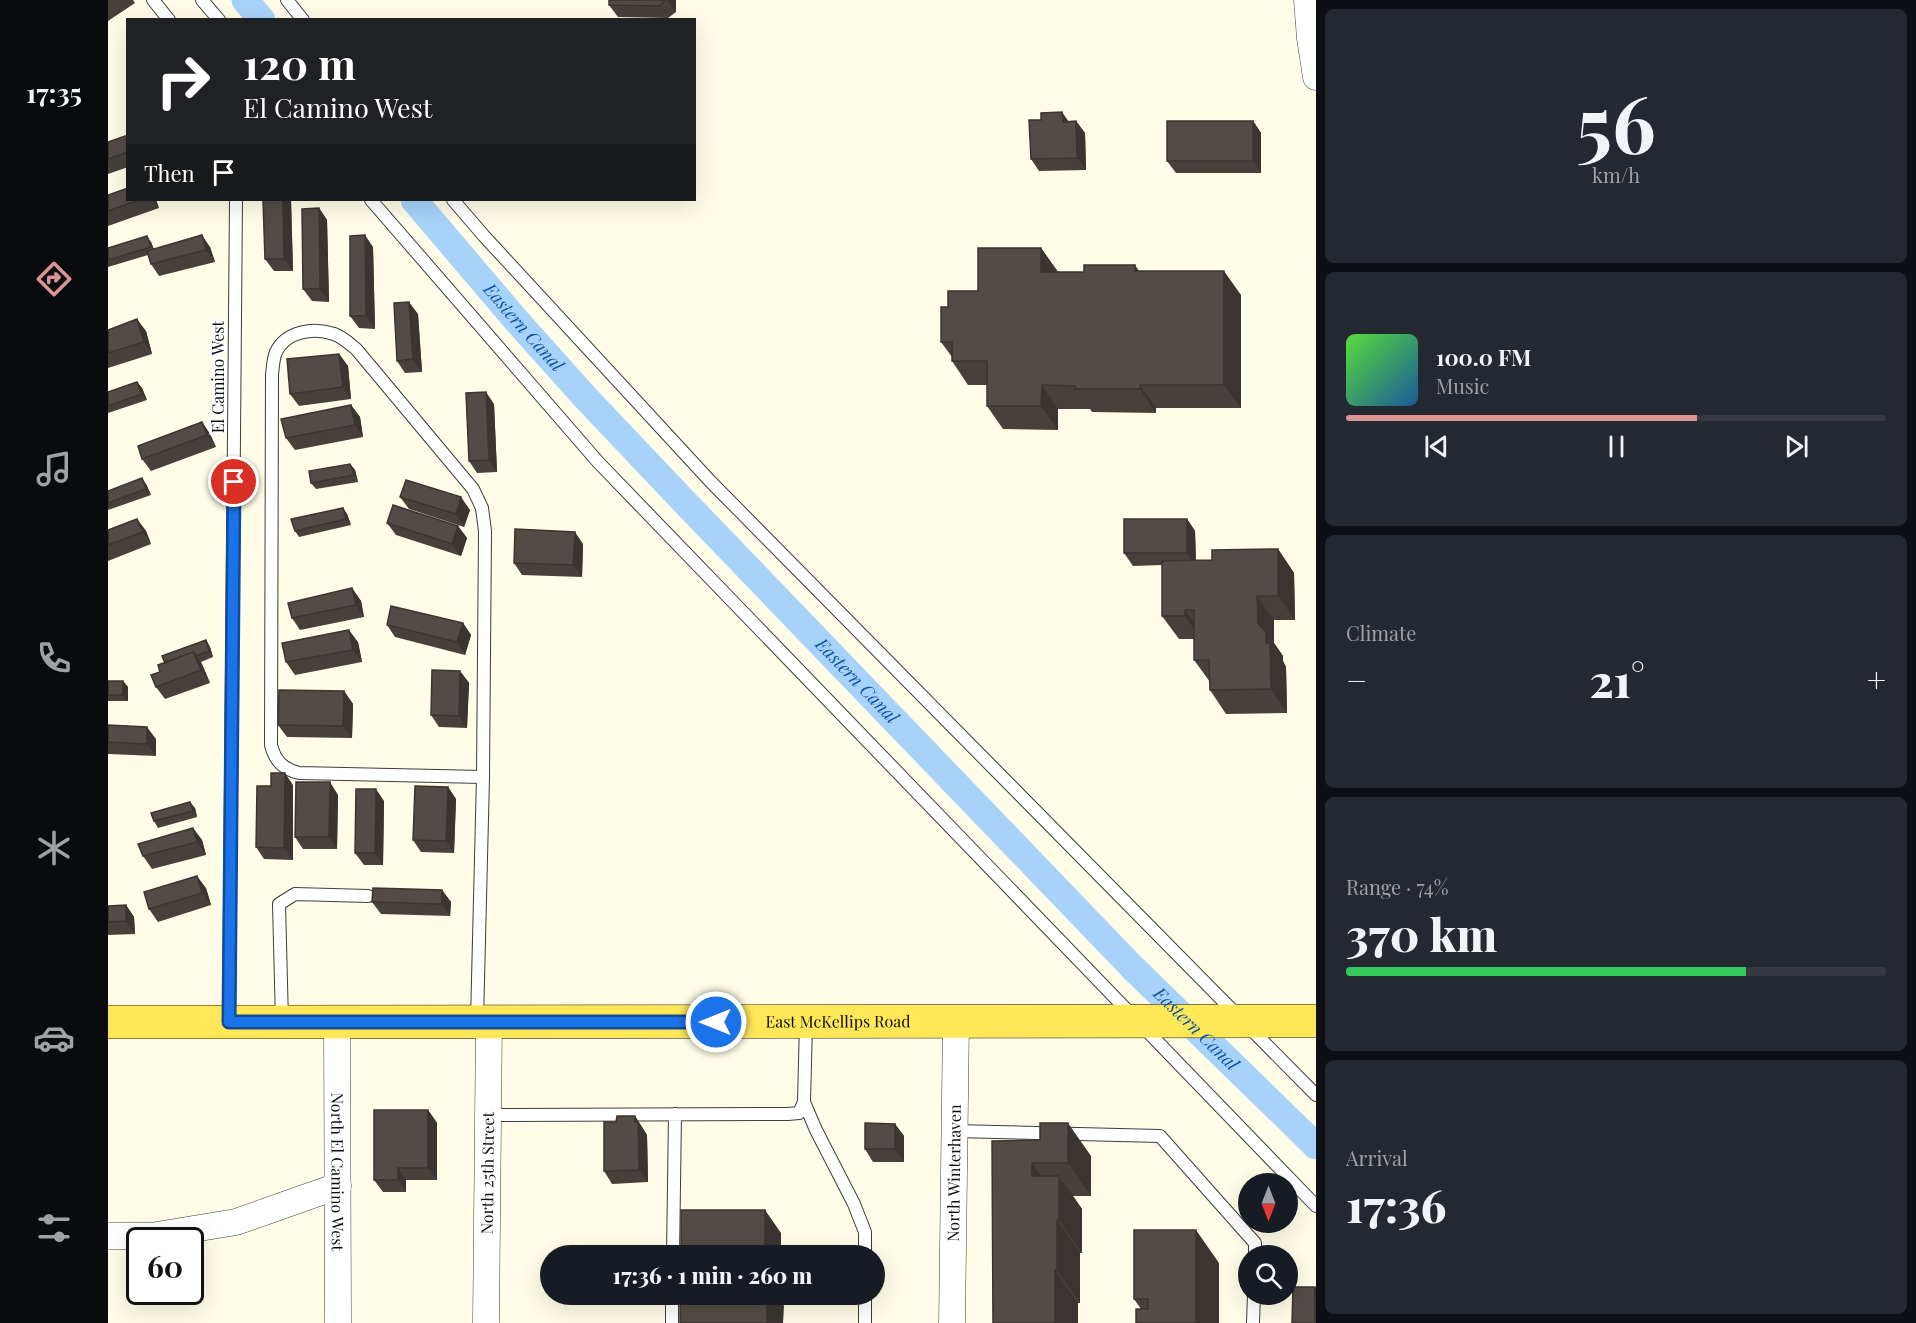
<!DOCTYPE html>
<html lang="en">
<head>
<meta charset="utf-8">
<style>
	:root { --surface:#171b24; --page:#242831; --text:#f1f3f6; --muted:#9ea1a6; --line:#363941; --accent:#dc9492 }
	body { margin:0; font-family:"Playfair Display",serif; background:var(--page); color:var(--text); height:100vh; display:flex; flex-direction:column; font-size:22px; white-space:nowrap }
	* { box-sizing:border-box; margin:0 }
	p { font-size:20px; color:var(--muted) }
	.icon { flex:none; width:33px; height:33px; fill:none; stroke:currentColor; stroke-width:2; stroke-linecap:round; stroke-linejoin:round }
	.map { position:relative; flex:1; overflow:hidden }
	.drawer { display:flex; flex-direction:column; gap:9px; padding:9px; background:#0d0f14; width:600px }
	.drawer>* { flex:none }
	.top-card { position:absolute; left:18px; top:18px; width:570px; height:183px; border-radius:0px; box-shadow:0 6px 24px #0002; background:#202124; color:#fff; overflow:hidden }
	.needle { width:39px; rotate:180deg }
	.controls { position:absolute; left:1130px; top:1173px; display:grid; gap:12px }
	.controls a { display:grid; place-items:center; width:60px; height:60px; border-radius:50%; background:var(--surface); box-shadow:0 6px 24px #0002; font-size:30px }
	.speed { position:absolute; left:18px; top:1227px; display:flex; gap:12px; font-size:30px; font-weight:700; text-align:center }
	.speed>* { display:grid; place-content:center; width:78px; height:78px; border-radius:50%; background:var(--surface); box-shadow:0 6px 24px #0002; line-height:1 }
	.speed .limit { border:3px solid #111; border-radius:9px; background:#fff; color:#111 }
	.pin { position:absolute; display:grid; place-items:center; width:51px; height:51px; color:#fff; margin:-26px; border:3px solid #fff; border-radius:50%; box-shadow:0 2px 6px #0007 }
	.me { position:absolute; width:66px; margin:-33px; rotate:270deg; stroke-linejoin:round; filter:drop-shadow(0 0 4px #0008) }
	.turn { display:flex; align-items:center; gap:21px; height:126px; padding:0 18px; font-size:27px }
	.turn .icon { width:78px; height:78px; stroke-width:2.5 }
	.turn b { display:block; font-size:42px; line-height:51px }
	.then { display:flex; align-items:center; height:57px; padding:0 18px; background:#0003; gap:12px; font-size:22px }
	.big { font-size:45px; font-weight:800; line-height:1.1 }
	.drawer .tile { flex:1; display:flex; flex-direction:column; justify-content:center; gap:9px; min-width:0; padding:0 21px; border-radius:9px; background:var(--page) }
	.drawer .dial { align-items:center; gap:0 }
	.dial b { font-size:78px; line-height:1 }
	.song { display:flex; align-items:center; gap:18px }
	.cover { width:72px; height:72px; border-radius:9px; background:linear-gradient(135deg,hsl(110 70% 55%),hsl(210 70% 35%)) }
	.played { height:6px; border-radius:3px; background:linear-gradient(90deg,var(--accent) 65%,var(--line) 65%) }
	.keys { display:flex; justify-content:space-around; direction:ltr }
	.heat { display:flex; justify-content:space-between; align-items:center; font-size:33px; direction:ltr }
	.charge { height:9px; border-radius:4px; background:linear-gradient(90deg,#34c759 74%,var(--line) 0) }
	.trip { position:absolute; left:432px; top:1245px; width:345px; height:60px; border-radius:30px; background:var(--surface); box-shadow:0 6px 24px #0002; font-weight:800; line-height:60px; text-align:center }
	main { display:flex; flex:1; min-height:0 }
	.dock { display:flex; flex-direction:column; width:108px; justify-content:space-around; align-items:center; background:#090b0e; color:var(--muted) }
	.dock .icon { width:42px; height:42px }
	.dock .current { color:var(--accent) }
	.dock b { font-size:27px; color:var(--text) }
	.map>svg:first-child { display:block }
</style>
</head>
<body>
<main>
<nav class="dock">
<b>17:35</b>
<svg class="icon current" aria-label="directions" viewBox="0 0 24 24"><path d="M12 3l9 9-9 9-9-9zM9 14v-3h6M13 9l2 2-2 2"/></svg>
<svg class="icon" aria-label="music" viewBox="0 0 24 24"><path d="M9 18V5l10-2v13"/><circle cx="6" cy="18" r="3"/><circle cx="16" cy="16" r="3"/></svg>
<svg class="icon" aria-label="phone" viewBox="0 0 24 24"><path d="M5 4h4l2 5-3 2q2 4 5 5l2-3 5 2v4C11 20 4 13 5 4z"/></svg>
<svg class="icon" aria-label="climate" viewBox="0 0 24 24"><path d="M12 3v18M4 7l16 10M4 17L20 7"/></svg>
<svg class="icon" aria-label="car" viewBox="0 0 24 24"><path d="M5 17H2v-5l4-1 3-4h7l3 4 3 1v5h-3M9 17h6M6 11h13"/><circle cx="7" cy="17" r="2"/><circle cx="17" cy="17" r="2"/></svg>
<svg class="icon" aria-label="filters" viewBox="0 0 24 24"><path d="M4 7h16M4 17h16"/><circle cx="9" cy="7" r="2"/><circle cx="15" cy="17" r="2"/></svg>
</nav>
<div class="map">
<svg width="1208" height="1323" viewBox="0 0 1208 1323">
	<rect width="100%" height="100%" fill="#fffde7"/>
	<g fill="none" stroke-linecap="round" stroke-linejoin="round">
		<g stroke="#a7d3fb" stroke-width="27">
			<path d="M137,0L154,20"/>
			<path id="s1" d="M306,200L408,320L476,396L567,492L1025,968L1208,1146"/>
		</g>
		<defs>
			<path id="service" d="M45,0L61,20
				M94,0L111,20
				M179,0L195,20
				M263,200L490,462L1208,1206
				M345,200L376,236L602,481L1208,1095
				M121,1020L128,200
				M174,1021L171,904L187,894L260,896
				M369,1021L375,777L377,531L374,508L365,489L249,350C242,344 235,337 226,334C206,327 178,331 168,352C165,359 165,367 164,375L163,745C167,761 175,769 191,773L375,777
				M696,1102L708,1130L746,1204L757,1232V1256
				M381,1115L680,1114L691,1113L696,1102L698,1023
				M847,1131L1052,1136L1147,1243V1256
				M565,1256L567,1114
				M757,1294V1323
				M564,1323V1294
				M1145,1323L1146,1294"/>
			<g id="minor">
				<path d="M1199,0L1202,38L1208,77"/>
				<path id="s2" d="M229,1022L230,1323"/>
				<path d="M0,1236H43L128,1222L230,1186"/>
				<path id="s3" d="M378,1323L381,1022"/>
				<path id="s4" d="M844,1323L848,1022"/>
			</g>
			<g id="primary">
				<path id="s5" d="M0,1022L1208,1021"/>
			</g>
		</defs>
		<use href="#service" stroke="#3d3d3d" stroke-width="14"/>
		<use href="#minor" stroke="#3d3d3d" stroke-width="27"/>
		<use href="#primary" stroke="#1b1b1b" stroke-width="34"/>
		<use href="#service" stroke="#fff" stroke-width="12"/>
		<use href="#minor" stroke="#fff" stroke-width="26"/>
		<use href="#primary" stroke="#ffe757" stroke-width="33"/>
	</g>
	<path fill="#47413c" d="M0,0H25L27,3L0,21Z
		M501,0H568V12L560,18L510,17L501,5Z
		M968,121L977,133L978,170L931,171L923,159L961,122Z
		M1145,121L1153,133V173H1068L1059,161Z
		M20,135V167L0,174V142Z
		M0,195L20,200H48L51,208L0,226Z
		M155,200H183L185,271H166L157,259Z
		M211,208L219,220L221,302L204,301L195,289Z
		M43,242L46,249L102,247L107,262L51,276L43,264L40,255L0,267V248Z
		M265,247L267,329L251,328L242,316Z
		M933,248L950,272H976L1027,265L1031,271L1133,295V408H1048V413L984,412L982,409H950V430L895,429L879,406V385H860L844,361V357L833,342L840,307L870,291Z
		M310,314L314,372L297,373L289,361Z
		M0,330L38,331L44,354L0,368Z
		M231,354L240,366L243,399L191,406L182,394Z
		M29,382L34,388L39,400L0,413V392Z
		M386,404L389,472L369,473L361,461Z
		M243,405L252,417L255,437L187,450L178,438Z
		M94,422L102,434L108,447L43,471L34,459Z
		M242,464L247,470L250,482L208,489L203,483Z
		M38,484L43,495L0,510V491Z
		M292,497L362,510L356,527L301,509Z
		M235,508L239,514L243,525L191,537L187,531Z
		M29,519L38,531L43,544L0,561V530Z
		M1079,519L1087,531L1088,560H1104L1170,549L1186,573L1187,620H1166V643L1175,656V661L1178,667L1179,713L1118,714L1102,690V682L1086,660V639H1071L1054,616V565L1025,566L1016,553Z
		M279,523L350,526L359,538L353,556L288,535Z
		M475,544L474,577L414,575L406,563Z
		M244,588L253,601L256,617L192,630L184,618Z
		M355,623L363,635L357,655L287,637L279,625Z
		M98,640L102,647L105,657L93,662L102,683L57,699L48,687L57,663Z
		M250,642L254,662L187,675L178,662Z
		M352,671L361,683L359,728L331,727L323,715Z
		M0,681H15L20,687V701H0Z
		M236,691L245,704L244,738L179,737L170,725Z
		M0,725L48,739V756L0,754Z
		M185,785V860L156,859L148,847L163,786Z
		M340,787L348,799L346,853L313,852L305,840Z
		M230,795L229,849H195L187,837Z
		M276,801L275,865H256L247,853Z
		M87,808L89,817L50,828L46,821Z
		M85,828L94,840L98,855L44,869L35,856Z
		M98,888L103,905L50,922L41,909Z
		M334,890L343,902L342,916L273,914L264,902Z
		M18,905L26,917L27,934L0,935V906Z
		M320,1110L329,1123V1180H298V1192H275L266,1180Z
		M527,1116L539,1135L540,1182L504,1184L496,1171Z
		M787,1124L796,1136V1162H765L757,1149Z
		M884,1141L983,1156V1196H965L974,1209V1253H972V1303H970V1323H885Z
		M1111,1263V1323L1033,1309L1026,1299Z"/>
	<path fill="#3a3531" d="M559,0H568V12Z
		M954,112L963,125L955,122Z
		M968,121L977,133L978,170L969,158Z
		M1145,121L1153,133V173L1145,161Z
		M45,200H48L51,208Z
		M175,200H183L185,271L176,259Z
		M211,208L219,220L221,302L212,289Z
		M94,235L102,247L107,262L98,250Z
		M257,235L265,247L267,329L258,316Z
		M39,236L43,242L47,253L43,247Z
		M933,248L950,272H933Z
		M1116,271L1133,295V408L1116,385Z
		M301,302L310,314L314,372L305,359Z
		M29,319L38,331L44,354L36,342Z
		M231,354L240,366L243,399L235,387Z
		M29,382L34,388L39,400L34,394Z
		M934,385L950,409V430L933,406Z
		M1032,385L1048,408V413L1032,389Z
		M378,392L386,404L389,472L381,460Z
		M243,405L252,417L255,437L247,425Z
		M94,422L102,434L108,447L99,435Z
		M242,464L247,470L250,482L246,475Z
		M34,478L38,484L43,495L38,489Z
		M353,497L362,510L356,527L348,514Z
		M235,508L239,514L243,525L238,519Z
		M29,519L38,531L43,544L35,532Z
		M1079,519L1087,531L1088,565L1079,553Z
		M350,526L359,538L353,556L344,544Z
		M467,532L475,544L474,577L465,565Z
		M1170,549L1186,573L1187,620L1170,596Z
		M244,588L253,601L256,617L248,605Z
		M1149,596L1166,620V643L1175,656V661L1178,667L1179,713L1163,689L1150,624Z
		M1077,610L1093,633V639L1077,616Z
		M355,623L363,635L357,655L349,642Z
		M241,630L250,642L254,662L245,650Z
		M98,640L102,647L105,657L101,651Z
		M85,652L94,664L102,683L93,670Z
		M352,671L361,683L359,728L351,716Z
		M15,681L20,687V701L15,695Z
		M236,691L245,704L244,738L235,726Z
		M39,727L48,739V756L39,744Z
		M177,773L185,785V860L176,848Z
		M222,782L230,795L229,849L221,837Z
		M340,787L348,799L346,853L338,841Z
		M268,789L276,801L275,865L267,853Z
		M82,802L87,808L89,817L85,811Z
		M85,828L94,840L98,855L89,842Z
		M89,876L98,888L103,905L94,893Z
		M334,890L343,902L342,916L334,904Z
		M18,905L26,917L27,934L18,921Z
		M320,1110L329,1123V1180L320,1168Z
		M527,1116L539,1135L540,1182L531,1170Z
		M960,1123L983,1156V1196L960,1163Z
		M787,1124L796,1136V1162L787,1149Z
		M924,1163L947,1196L924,1176Z
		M290,1168L298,1180V1192L290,1180Z
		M951,1176L974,1209V1253L951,1220Z
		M657,1210L673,1233V1256H659L657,1245Z
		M949,1220L972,1253V1303L949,1270Z
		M1088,1230L1111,1263V1323H1088Z
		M947,1270L970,1303V1323H947Z
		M1207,1287L1208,1288V1323H1207Z
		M659,1294H667L676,1306L675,1323H659Z
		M668,1294H675V1305Z"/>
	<path fill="#534c46" stroke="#3a3531" stroke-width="1.5" d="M501,0H558L551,6L501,5Z
		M954,112L955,122L968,121L969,158L923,159L921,120H933V113Z
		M1059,121H1145V161H1059Z
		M20,135V152L0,159V142Z
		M20,188V200H31L0,211V195Z
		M155,200H175L176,259H157Z
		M211,208L212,289H195L194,209Z
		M94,235L98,250L43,264L39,251Z
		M257,235L258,316H242V236Z
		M39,236L43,247L0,260V248Z
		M870,248H933V272H976V265H1027V271H1116V385H1032V389H967V386L934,385L933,406H879V361H844V342H833V307H840V291H870Z
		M301,302L305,359L289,361L286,303Z
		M29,319L36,342L0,353V330Z
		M231,354L235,387L182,394L179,359Z
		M29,382L34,394L0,406V392Z
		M378,392L381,460L361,461L358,393Z
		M243,405L247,425L178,438L173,419Z
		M94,422L99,435L34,459L30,446Z
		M242,464L246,475L203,483L201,471Z
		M34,478L38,489L0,503V491Z
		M298,480L353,497L348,514L292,497Z
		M285,505L350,526L344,544L279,523Z
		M235,508L238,519L187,531L183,519Z
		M29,519L35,532L0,545V530Z
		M1016,519H1079V553H1016Z
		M407,529L467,532L465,565L406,563Z
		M1170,549V596H1149L1150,624L1158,632V643H1162L1163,689L1102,690L1101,660H1086V610H1077V616H1054V561L1104,560V550Z
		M244,588L248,605L184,618L180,603Z
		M283,606L355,623L349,642L279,625Z
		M241,630L245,650L178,662L174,643Z
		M98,640L101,651L88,656L85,652L57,663L54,656Z
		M85,652L93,670L48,687L43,675L52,672L50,665Z
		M324,670L352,671L351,716L323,715Z
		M0,681H15V695H0Z
		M171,690L236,691L235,726L170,725Z
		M0,725L39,727V744L0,742Z
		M163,773H177L176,848L148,847L149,786H163Z
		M188,782H222L221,837H187Z
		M307,786L340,787L338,841L305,840Z
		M248,789H268L267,853H247Z
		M82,802L85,811L46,821L43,813Z
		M85,828L89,842L35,856L30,844Z
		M89,876L94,893L41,909L36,892Z
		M265,888L334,890V904L264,902Z
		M18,905V921L0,922V906Z
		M266,1110H320V1168H290V1180H266Z
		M509,1116H527V1122H530L531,1170L496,1171V1122H508Z
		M757,1123L787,1124V1149H757Z
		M932,1123H960V1163H924V1176H951V1220H949V1270H947V1323H885L884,1141L932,1140Z
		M573,1210H657V1245H659V1256H573Z
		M1026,1230H1088V1323H1028V1309H1040V1299H1026Z
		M1185,1287H1207V1323H1184Z
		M572,1294H659V1323H572Z"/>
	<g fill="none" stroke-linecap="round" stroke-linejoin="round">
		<defs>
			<path id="route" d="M126,482L121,1022H608"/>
		</defs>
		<use href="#route" stroke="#114b97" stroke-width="15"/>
		<use href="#route" stroke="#1a73e8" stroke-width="10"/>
	</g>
	<g text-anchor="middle" stroke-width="6" stroke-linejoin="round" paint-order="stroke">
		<g font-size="16" fill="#0a0a0a" stroke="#fff">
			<text transform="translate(110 377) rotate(-90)" y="6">El Camino West</text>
			<text dy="6" stroke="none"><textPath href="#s5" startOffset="730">East McKellips Road</textPath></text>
			<text dy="6" stroke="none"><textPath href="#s4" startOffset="150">North Winterhaven</textPath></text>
			<text dy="6" stroke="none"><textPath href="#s2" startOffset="150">North El Camino West</textPath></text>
			<text dy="6" stroke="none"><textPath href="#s3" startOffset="150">North 25th Street</textPath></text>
		</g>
		<g font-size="18" font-style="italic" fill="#0b52a4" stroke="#fff">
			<text dy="6" stroke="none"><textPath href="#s1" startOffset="168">Eastern Canal</textPath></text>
			<text dy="6" stroke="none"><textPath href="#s1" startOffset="654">Eastern Canal</textPath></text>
			<text dy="6" stroke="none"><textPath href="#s1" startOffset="1140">Eastern Canal</textPath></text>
		</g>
	</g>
</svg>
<div class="controls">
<a><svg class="needle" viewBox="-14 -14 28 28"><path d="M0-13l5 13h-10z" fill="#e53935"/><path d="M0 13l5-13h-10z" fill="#9ea1a6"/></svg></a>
<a><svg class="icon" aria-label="search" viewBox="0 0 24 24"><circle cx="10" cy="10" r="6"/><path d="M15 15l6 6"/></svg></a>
</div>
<div class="speed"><div class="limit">60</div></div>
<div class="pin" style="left:126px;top:482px;background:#d93025"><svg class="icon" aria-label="arrive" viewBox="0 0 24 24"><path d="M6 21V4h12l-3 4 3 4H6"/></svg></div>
<svg class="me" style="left:608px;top:1022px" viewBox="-20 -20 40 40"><circle r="17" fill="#1a73e8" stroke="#fff" stroke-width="3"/><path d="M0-11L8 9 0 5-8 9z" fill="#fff"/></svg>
<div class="trip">17:36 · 1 min · 260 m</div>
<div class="top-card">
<div class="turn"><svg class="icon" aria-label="right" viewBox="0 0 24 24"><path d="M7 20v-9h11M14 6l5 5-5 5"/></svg><div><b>120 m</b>El Camino West</div></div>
<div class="then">Then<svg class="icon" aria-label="arrive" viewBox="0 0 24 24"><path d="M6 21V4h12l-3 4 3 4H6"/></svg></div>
</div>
</div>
<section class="drawer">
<div class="tile dial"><b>56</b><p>km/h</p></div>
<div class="tile">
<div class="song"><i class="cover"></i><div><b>100.0 FM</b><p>Music</p></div></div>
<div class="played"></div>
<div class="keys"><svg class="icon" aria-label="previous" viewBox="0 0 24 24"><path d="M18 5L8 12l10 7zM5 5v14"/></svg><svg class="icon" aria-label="pause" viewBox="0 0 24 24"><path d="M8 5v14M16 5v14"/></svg><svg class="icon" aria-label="next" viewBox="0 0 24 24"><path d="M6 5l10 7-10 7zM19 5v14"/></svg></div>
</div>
<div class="tile"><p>Climate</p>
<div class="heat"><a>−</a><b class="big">21°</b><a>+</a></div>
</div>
<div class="tile"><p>Range · 74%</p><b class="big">370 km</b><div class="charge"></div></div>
<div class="tile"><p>Arrival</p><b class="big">17:36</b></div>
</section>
</main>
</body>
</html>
